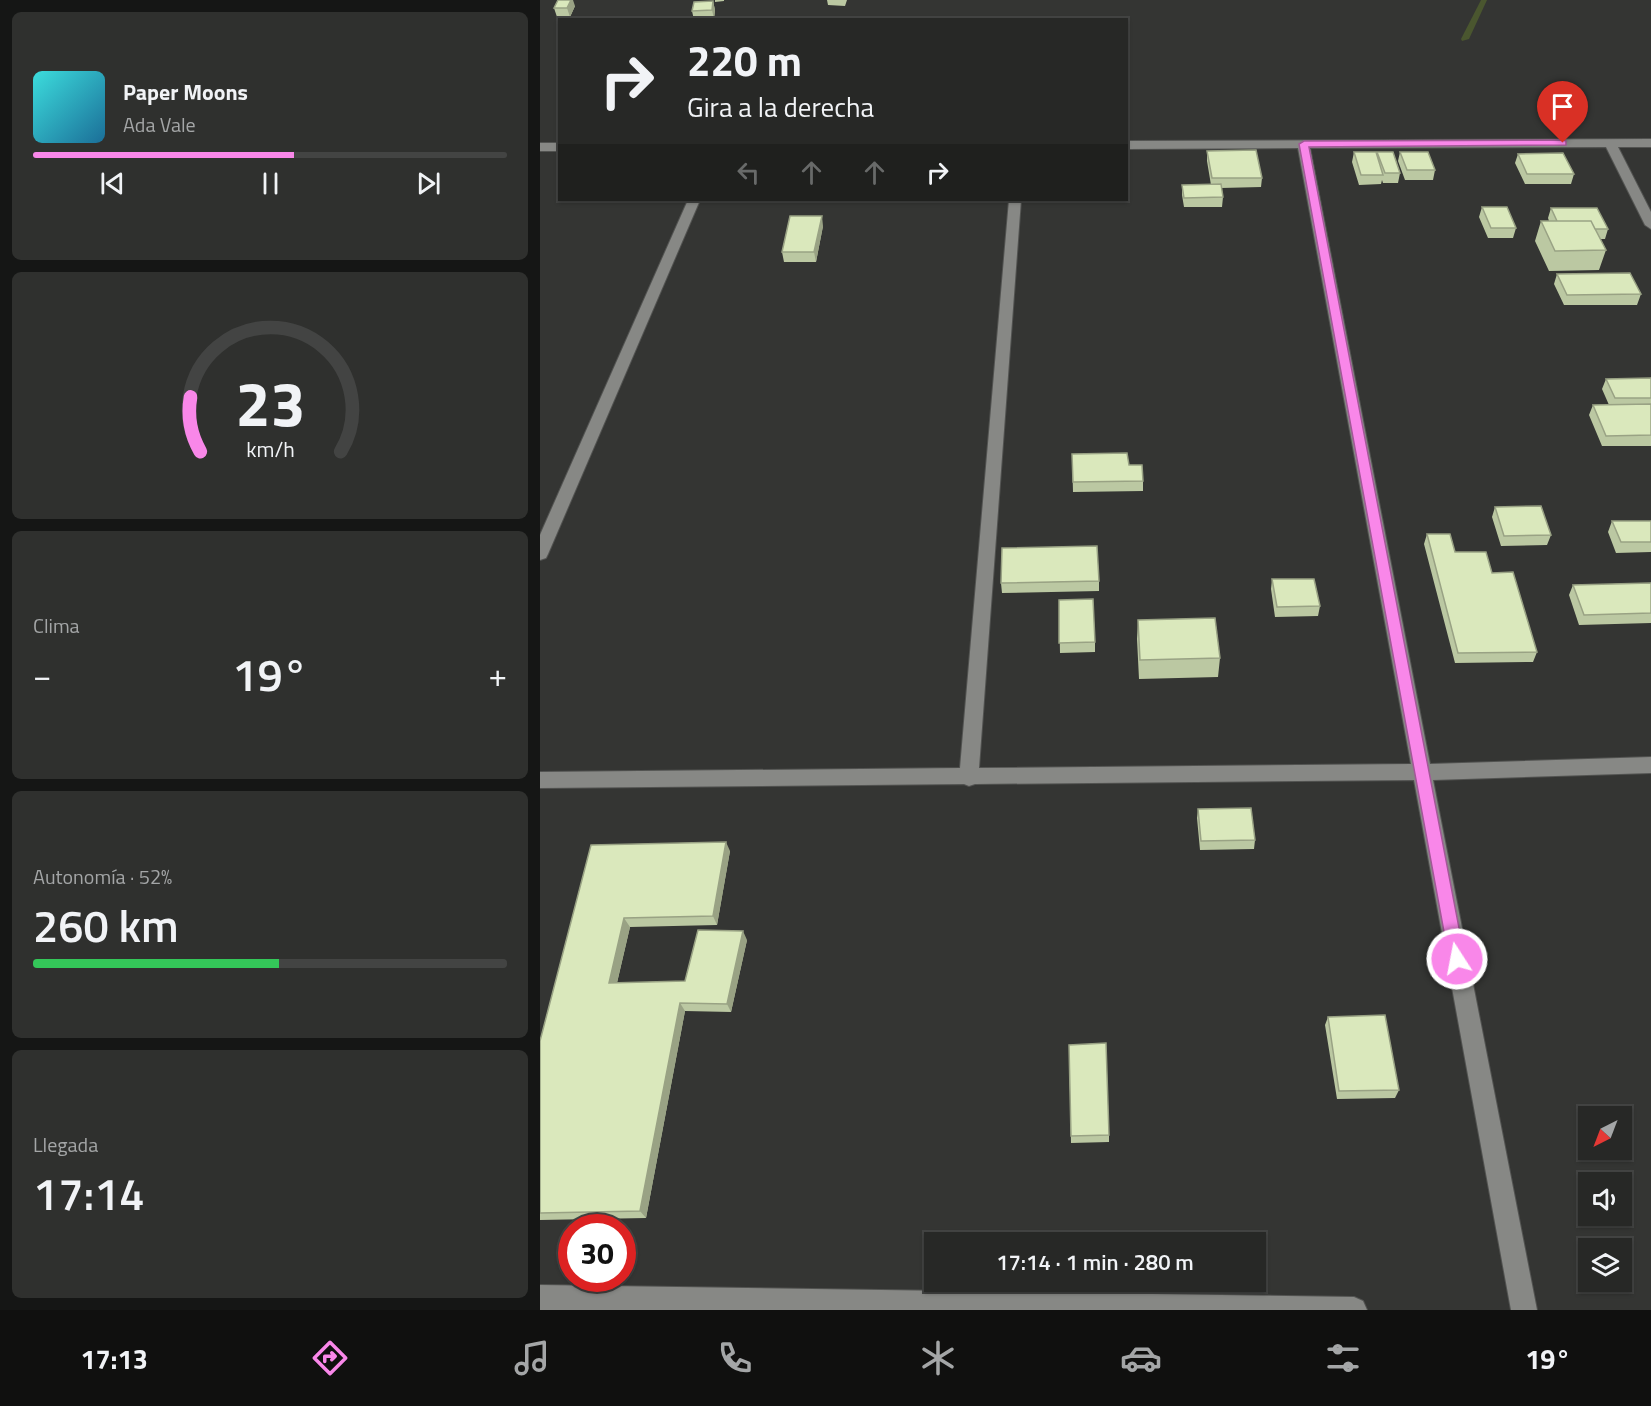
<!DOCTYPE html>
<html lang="es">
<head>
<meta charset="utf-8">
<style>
	:root { --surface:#272826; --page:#2f302e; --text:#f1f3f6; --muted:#a4a6a7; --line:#434443; --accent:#f987e9 }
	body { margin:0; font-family:"Titillium Web",sans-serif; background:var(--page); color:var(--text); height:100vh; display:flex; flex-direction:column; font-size:22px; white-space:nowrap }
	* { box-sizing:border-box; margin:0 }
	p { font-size:20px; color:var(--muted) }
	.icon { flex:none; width:33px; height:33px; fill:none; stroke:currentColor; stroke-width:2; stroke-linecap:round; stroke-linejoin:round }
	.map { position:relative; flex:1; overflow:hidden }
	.drawer { display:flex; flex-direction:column; gap:12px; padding:12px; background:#151615; width:540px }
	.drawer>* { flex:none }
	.hud { position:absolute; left:18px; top:18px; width:570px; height:183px; border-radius:0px; box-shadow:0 2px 4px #0004,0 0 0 2px var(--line); background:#272826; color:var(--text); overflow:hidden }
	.needle { width:39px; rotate:222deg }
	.controls { position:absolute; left:1038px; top:1106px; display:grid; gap:12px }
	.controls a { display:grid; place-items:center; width:54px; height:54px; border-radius:0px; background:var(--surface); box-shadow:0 2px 4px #0004,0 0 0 2px var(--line); font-size:30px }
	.speed { position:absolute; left:18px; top:1214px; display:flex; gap:12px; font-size:30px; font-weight:700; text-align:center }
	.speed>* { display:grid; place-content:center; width:78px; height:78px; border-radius:50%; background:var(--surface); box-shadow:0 2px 4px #0004,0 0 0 2px var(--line); line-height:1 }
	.speed .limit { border:9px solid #d22; background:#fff; color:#111 }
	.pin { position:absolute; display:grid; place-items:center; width:51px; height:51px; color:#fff; margin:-62px -26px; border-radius:50% 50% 50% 0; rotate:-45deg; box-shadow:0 0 6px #0007 }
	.pin .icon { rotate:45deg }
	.me { position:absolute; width:66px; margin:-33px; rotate:349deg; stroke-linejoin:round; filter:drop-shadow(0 0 4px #0008) }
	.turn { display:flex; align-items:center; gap:21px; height:126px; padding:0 30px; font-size:27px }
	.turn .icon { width:78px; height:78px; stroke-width:2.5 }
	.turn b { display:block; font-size:42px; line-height:51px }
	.lanes { display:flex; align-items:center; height:57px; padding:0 30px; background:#0003; justify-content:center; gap:30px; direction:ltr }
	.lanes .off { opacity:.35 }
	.big { font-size:45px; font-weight:600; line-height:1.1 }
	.drawer .tile { flex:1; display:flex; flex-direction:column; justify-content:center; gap:9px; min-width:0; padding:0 21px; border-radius:9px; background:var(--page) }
	.drawer .dial { align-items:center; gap:0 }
	.dial svg { height:156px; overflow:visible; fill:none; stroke:var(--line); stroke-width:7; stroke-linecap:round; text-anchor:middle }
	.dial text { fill:var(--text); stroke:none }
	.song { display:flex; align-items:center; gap:18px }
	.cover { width:72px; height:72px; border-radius:9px; background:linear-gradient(135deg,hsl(180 70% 55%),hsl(200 70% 35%)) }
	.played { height:6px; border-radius:3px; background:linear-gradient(90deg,var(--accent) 55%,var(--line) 55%) }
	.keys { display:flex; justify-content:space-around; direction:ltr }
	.heat { display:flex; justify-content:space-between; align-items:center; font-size:33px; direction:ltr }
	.charge { height:9px; border-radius:4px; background:linear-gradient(90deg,#34c759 52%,var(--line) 0) }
	.trip { position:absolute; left:384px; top:1232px; width:342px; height:60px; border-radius:0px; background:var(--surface); box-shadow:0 2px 4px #0004,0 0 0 2px var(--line); font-weight:600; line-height:60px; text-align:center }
	.tab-bar { display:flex; height:96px; justify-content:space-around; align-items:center; background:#10100f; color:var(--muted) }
	.tab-bar .icon { width:42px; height:42px }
	.tab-bar .selected { color:var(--accent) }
	.tab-bar b { font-size:27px; color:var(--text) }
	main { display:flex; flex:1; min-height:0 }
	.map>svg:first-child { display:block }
</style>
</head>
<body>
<main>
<section class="drawer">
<div class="tile">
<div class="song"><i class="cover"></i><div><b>Paper Moons</b><p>Ada Vale</p></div></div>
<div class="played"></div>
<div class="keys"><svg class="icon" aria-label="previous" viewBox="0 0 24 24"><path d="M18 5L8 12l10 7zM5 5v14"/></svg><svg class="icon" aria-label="pause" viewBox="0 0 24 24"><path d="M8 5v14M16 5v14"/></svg><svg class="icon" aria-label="next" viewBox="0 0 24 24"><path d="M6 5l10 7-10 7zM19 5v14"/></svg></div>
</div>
<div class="tile dial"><svg viewBox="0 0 100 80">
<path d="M14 69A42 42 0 1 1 86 69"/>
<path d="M14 69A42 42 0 0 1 9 41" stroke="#f987e9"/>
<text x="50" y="56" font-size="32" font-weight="700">23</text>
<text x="50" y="72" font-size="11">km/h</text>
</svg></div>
<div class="tile"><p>Clima</p>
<div class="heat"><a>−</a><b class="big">19°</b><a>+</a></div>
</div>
<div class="tile"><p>Autonomía · 52%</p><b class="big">260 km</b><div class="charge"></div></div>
<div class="tile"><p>Llegada</p><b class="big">17:14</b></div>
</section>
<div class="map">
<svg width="1111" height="1310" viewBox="0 0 1111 1310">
	<rect width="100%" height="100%" fill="#343533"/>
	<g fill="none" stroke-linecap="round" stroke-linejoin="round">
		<path fill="#4a562f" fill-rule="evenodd" d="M941,0H947L929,39L922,41L921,39Z"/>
		<defs>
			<path id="minor" d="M1111,139V147H1078L1111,212V229L1105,225L1066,147L770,148L890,764L1111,757V773L893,780L997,1310H971L874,780L435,784L429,786L424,784L0,788V772L420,768L469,200H481L439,768L871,764L758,148L586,149V141Z
				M0,143H20V151H0Z
				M148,200H160L8,554L6,558L0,560V535Z
				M0,1285L814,1297L823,1301L827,1310H0Z"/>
		</defs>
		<use href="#minor" stroke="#525351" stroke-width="2"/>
		<use href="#minor" fill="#878885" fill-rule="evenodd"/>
	</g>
	<path fill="#bbc8a2" d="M175,0H184V1L175,2Z
		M287,0H307L305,6L288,5Z
		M173,1L175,10L174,19L154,20L152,11Z
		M35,6L30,17H17L14,8Z
		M667,151L722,178L721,187L681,188L683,197L682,207H644L642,195V185H671L667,161Z
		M814,152L837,156V152L860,173L858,183H843L842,180L841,184L819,185L812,162Z
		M860,152L895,170L893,180H865L858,161Z
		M978,154L1034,174L1031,184H985L975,163Z
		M359,200H410V201L360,202Z
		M942,207L976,228L973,238H948L939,217Z
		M1011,208L1068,229L1065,239H1060L1066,250L1059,270L1009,271L995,241L1001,221H1009L1008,218Z
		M283,226L276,262H244L242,252Z
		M1017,274L1101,294L1097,305H1024L1014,284Z
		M1111,378V446H1062L1049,415L1053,405H1069L1062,389L1066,379Z
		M532,454L589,465L603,481V491L533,492Z
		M955,507L1011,535L1007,545L961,546L952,517Z
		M1072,521H1111V552L1076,553L1068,532Z
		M887,534L915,552L952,573L997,652L993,662L915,663L884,544Z
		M732,579L780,606L778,616L735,617L731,589Z
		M559,581V591L462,593L461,583Z
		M1111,583V623L1039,625L1029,595L1033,585Z
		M519,600L555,642V652L520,653Z
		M598,620L680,658L678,677L599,679L597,639Z
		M658,809L715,840L714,849L660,850L657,818Z
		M51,845L190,851L177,925L90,927L77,983L145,981L207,940L191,1012L145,1011L106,1218L0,1220V1041Z
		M788,1017L859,1090L855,1098L797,1099L785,1025Z
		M529,1045L569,1135V1142L531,1143Z"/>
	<path fill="#99a284" d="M31,0H33L35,6L30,17L27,8Z
		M173,1L175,10L174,19L172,10Z
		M282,216L283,226L276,262L274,252Z
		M186,842L190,851L177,925L173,916Z
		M84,918L90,927L75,991L69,983Z
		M203,931L207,940L191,1012L187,1004Z
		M140,1003L145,1011L106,1218L100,1211Z"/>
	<path fill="#dae8bc" stroke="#99a284" stroke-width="1.5" d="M18,0H31L27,8H14Z
		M173,1L172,10L152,11L154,2Z
		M716,150L722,178H672L667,151Z
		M814,152H836L843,175H821Z
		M837,152H853L860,173H845Z
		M860,152H888L895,170H867Z
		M1023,153L1034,174H987L978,154Z
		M681,184L683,197L644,198L642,185Z
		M942,207H967L976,228H951Z
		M1011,208H1057L1068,229H1055L1051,221H1017Z
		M250,216H282L274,252H242Z
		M1001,221H1051L1066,250L1015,251Z
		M1090,273L1101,294L1027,295L1017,274Z
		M1111,378V398H1075L1066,379Z
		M1111,404V435L1066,436L1053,405Z
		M587,453L589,465H602L603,481L533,482L532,454Z
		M1001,506L1011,535L964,536L955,507Z
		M1072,521H1111V542H1081Z
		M887,534H910L915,552H946L952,573L973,572L997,652L918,653Z
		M557,546L559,581L461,583L462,548Z
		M732,579H774L780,606L737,607Z
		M1111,583V613L1044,615L1033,585Z
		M553,599L555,642L519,643V600Z
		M675,618L680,658L600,660L598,620Z
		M711,808L715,840L661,841L658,809Z
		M186,842L173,916L84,918L69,983L145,981L158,930L203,931L187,1004L140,1003L100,1211L0,1213V1041L51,845Z
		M845,1015L859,1090L799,1091L788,1017Z
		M566,1043L569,1135L531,1136L529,1045Z"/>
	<path fill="#f987e9" stroke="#a25897" stroke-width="1.5" d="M1023,140L1026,141V145L769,147L925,959L923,965L917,967L911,965L909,959L759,144L764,141Z"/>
</svg>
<div class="controls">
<a><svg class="needle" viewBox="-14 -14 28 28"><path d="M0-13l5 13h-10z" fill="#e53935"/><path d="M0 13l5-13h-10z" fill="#a4a6a7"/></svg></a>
<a><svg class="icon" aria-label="sound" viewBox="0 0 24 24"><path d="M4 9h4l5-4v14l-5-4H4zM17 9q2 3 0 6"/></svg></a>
<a><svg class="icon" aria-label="layers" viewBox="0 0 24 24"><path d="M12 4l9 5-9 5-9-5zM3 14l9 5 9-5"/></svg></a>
</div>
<div class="speed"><div class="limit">30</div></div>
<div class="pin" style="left:1023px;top:143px;background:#d93025"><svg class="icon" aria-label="arrive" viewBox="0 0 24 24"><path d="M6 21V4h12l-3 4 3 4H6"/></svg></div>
<svg class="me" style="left:917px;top:959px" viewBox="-20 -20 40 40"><circle r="17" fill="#f987e9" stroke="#fff" stroke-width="3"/><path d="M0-11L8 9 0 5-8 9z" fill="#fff"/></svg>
<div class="trip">17:14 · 1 min · 280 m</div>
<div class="hud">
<div class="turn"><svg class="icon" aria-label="right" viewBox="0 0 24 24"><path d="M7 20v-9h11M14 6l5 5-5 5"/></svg><div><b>220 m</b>Gira a la derecha</div></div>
<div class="lanes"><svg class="icon off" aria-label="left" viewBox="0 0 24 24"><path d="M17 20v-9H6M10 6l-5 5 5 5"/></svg><svg class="icon off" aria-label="ahead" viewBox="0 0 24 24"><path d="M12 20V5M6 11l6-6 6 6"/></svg><svg class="icon off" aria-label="ahead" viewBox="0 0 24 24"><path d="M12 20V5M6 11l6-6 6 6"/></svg><svg class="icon" aria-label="right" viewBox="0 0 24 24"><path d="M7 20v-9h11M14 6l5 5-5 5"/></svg></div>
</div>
</div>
</main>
<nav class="tab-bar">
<b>17:13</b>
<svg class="icon selected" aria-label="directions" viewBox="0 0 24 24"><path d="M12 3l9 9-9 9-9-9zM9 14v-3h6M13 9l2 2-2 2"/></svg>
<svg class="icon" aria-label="music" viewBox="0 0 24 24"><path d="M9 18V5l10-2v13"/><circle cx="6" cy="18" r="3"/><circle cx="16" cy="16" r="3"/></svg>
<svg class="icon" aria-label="phone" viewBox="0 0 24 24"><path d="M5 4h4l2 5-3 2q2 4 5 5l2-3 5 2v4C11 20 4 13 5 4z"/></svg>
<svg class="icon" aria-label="climate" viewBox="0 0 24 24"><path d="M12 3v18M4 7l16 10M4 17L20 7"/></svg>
<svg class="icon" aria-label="car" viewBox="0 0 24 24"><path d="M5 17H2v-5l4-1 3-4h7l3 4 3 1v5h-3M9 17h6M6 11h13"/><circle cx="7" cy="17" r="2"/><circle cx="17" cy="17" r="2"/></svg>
<svg class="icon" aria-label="filters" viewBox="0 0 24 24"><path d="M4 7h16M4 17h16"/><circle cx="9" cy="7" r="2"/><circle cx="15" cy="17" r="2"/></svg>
<b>19°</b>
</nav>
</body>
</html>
